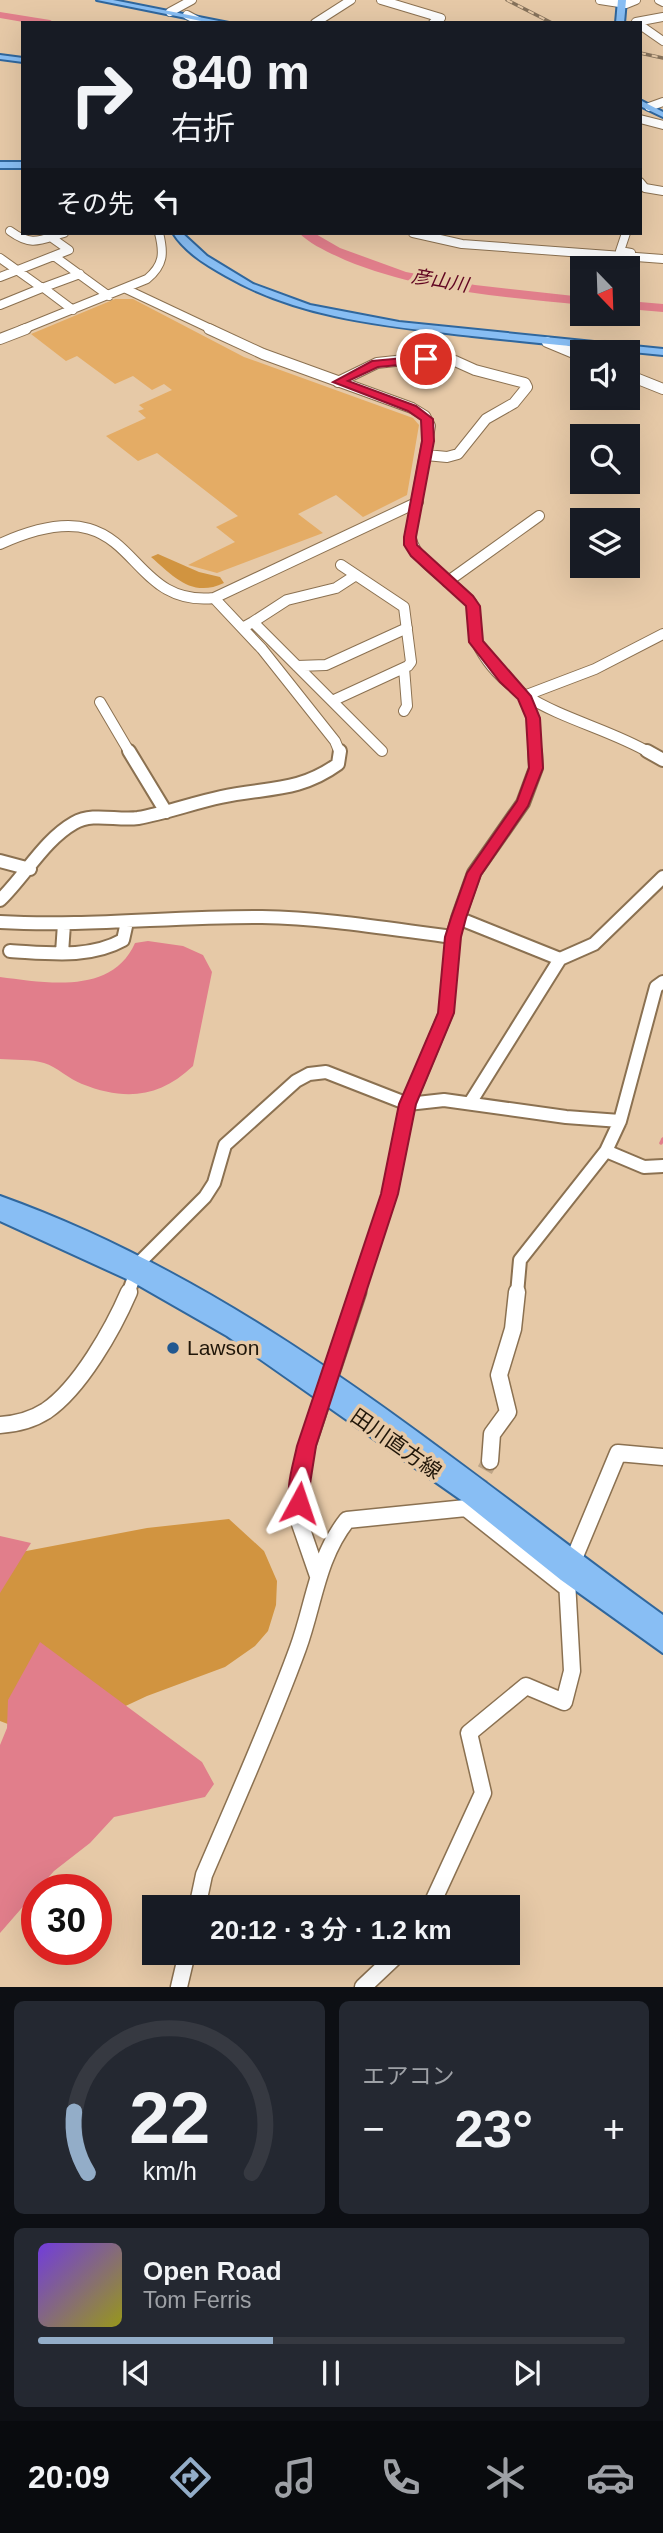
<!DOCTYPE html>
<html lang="ja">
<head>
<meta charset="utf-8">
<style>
	:root { --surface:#171b24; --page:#242831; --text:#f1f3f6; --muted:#9ea1a6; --line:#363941; --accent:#93adc8 }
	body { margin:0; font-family:Helvetica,"Noto Sans JP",sans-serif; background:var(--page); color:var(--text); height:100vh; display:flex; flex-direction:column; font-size:26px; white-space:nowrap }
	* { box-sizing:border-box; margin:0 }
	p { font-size:23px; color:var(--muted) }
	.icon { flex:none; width:38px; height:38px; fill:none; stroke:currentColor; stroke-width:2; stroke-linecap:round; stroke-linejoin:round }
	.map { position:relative; height:1987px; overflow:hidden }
	.panel { display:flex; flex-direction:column; gap:14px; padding:14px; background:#0d0f14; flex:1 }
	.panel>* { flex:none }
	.top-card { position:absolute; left:21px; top:21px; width:621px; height:214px; border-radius:0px; box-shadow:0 7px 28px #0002; background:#171b24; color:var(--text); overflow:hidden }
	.needle { width:46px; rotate:157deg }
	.buttons { position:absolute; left:570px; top:256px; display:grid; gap:14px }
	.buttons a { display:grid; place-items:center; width:70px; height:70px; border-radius:0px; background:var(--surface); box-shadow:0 7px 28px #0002; font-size:35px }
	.speed { position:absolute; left:21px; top:1874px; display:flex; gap:14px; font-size:35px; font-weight:700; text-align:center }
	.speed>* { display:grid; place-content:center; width:91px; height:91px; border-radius:50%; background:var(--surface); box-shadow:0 7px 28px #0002; line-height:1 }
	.speed .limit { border:10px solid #d22; background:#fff; color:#111 }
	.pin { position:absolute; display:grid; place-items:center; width:60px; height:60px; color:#fff; margin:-30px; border:4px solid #fff; border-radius:50%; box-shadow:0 2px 7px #0007 }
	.me { position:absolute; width:77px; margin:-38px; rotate:5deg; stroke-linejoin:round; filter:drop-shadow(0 0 5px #0008) }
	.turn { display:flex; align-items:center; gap:24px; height:147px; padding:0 35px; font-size:32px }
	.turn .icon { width:91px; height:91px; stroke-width:2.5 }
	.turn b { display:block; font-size:49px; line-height:60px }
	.then { display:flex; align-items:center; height:66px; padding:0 35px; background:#0003; gap:14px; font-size:26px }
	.big { font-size:52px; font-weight:600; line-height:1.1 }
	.panel .widget { flex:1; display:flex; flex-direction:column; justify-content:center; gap:10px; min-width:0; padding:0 24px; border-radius:10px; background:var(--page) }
	.panel .dial { align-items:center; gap:0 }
	.dial svg { height:182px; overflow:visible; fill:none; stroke:var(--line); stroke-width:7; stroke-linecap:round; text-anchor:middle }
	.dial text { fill:var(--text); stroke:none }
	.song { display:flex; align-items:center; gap:21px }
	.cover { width:84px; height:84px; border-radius:10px; background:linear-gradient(135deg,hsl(260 70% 55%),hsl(60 70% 35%)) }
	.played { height:7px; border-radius:4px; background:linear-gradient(90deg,var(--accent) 40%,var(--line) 40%) }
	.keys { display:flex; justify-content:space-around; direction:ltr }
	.heat { display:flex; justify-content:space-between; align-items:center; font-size:38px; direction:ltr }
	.panel .tiles { flex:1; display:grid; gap:14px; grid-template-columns:1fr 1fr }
	.widget:last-child { grid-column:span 2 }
	.trip { position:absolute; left:142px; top:1895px; width:378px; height:70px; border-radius:0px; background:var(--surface); box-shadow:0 7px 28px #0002; font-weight:600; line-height:70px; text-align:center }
	.tabs { display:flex; height:112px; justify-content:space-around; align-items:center; background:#090b0e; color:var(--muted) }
	.tabs .icon { width:49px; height:49px }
	.tabs .selected { color:var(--accent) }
	.tabs b { font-size:32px; color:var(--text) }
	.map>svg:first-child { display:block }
</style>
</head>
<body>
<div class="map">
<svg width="663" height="1987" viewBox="0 0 663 1987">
	<rect width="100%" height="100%" fill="#e6c9a7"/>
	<path fill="#e4ac65" d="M115,299H133L244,357L413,418L419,425L407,495L363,517L336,495L298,514L323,533L217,573L188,565L235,542L216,527L238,516L157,453L138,461L106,436L146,418L138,411L144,409L139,405L172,390L164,384L152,390L133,376L115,384L77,356L66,361L31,334Z"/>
	<path fill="#d19440" d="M158,554L199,572L220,577L224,583C192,598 174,577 151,557Z
		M229,1519L264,1551L277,1581L276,1605L268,1631L255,1646L225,1667L147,1696L102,1717L13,1726L0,1721V1556L147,1528Z"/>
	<path fill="#e17e8b" d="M148,941L183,946L203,955L212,972L193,1066C159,1098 125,1101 82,1084C69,1079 57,1067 44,1063C31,1059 14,1060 0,1059V977C47,983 112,995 135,943Z
		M0,1536L31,1543L0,1593Z
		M40,1642L202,1762L214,1784L205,1797L114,1817L90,1843L54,1871L0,1933V1745L7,1728L8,1700Z"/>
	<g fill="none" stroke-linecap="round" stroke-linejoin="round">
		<path stroke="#e17e8b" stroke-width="3.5" d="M661,1143L663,1139"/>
		<path fill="#e17e8b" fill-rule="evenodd" d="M0,12L50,20L55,23H29L0,18Z
			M299,233H314L340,248L406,272L475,285L583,297V305C503,297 420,291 345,260C330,253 311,245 299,233Z
			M628,301L663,304V312L628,309Z"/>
		<path stroke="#bea587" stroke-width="16" stroke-dasharray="16 8" stroke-linecap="butt" d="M473,1491L490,1461"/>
		<defs>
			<path id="minor-far3" d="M381,0L441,18L433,23
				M600,0L626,4L636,0
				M659,0L663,2
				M170,12L192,0
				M187,15L202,23
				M636,22L663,17
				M315,23L351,0
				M640,25L663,41
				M649,107L663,102
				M640,119L663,125
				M640,182L645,188L663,191
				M10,231C32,247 40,240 64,233
				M413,233L462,244L663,259
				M626,233L620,251L631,253
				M54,256L109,296
				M0,258L42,288L0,305
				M0,277L69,250L52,238
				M42,288L80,274
				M45,289L73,310
				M126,289L213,330
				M21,330L147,279C164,265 164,253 159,233"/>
			<path id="minor-far2" d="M209,329L263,354L412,408L425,416L430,426L410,537C419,568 452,579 471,602C477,615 471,630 477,643C509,711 593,719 650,753
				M0,339L26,329
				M547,342L583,357
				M628,375L663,389
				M338,382L377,363L423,358L455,361L475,370L525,383L527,387L514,403L486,419L458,454L447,457L426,455
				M0,544C142,480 118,608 214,598L418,502
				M447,582L539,516
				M214,598L262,649L335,741L340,753
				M253,622L287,600L336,588L356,575
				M244,627L253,622L382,751
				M297,666L326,665L407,628
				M404,668L407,706L404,711
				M524,696L595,669L663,634
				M524,696L533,718L535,753
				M332,701L408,666L411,662L404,607L341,565
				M100,702L130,753"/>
			<path id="minor-far1" d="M129,751L166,812
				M647,751L663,760
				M0,861L30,869
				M0,900C25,876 44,840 74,823C93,812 117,821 138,818C166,813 193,803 221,797C265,787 298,793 338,764L340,751
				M458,918L560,959
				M0,922C88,927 174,916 262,917C326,918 390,929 453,937
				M10,951C48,953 89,959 123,940L127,922
				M62,953L64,924
				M470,1103L560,959L594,944L663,877
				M606,1151L644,1167L663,1166
				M128,1294L139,1263L205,1197L214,1183L225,1145L296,1081L309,1074L326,1072L408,1104L444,1100L566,1117L620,1121
				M357,1294L390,1194L408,1104L446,1013L453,937L458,918L474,873L523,803L536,768L535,751
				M517,1294L520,1260L606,1151L620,1121L656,987L663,982"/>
			<path id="minor" d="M0,1425C16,1424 32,1420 46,1411C80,1388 113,1329 129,1292
				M490,1461L492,1434L508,1412L499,1375L513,1329L517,1292
				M573,1561L618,1453L663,1457
				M318,1576L299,1521V1484L307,1446L358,1292
				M197,1908L204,1875C236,1800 270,1725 298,1648C314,1604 317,1558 347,1520L466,1508L567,1588
				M430,1908L483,1793L469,1733L526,1686L564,1702L572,1671L567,1581
				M179,1987L187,1953
				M363,1987L399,1953"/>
			<path id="major" d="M97,0H113L229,23H211Z
				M618,0H626L624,23H616Z
				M0,55L23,58V62L0,59Z
				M640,100L663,112V117L640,106Z
				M0,162H23V168H0Z
				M173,233H182L207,256L253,284L310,305L399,322L663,349V355C599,349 536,343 472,336C387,326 301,319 226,276C206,265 185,252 173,233Z
				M0,1196C254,1287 449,1460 663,1615V1653L561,1580L464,1502L227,1336L131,1281L0,1221Z"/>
		</defs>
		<use href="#minor-far3" stroke="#8b7151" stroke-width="10"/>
		<use href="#minor-far2" stroke="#8b7151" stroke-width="12"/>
		<use href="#minor-far1" stroke="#8b7151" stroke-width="16"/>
		<use href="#minor" stroke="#8b7151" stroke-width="19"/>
		<use href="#major" stroke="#30679d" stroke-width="4"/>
		<use href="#minor-far3" stroke="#fff" stroke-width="8"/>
		<use href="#minor-far2" stroke="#fff" stroke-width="10"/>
		<use href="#minor-far1" stroke="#fff" stroke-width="12"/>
		<use href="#minor" stroke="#fff" stroke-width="16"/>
		<use href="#major" fill="#88bef4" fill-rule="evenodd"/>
		<defs>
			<path id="rail" d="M507,0L552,23
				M640,53L663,58"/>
		</defs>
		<use href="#rail" stroke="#86725b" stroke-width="3.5"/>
		<use href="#rail" stroke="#e6c9a7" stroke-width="2" stroke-dasharray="6" stroke-linecap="butt"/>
	</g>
	<path fill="#e11d48" stroke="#92132f" stroke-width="2" d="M426,356L432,359L430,362L378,367L348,381L416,406L433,419L434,441L416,537L417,545L473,596L480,606L483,641L531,696L540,718L543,768L528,806L481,875L466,918L461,937L454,1013L416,1104L398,1194L316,1446L306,1509L299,1512L292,1509C284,1490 293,1466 297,1446L381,1194L399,1104L438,1013L445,937L451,918L467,873L517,801L529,768L526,718L518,699L500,682L469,642L466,606L411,556L404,545V537L422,441L421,420L408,411L333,382L372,361Z"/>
	<circle fill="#215890" stroke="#e6c9a7" stroke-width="2.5" cx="173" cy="1348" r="7"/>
	<g text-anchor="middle" stroke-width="7" stroke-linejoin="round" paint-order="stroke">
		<g font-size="19" font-style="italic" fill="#610521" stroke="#e6c9a7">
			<text transform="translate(440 280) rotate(10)" y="7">彦山川</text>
		</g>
		<g font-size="21" fill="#201609" stroke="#e6c9a7" text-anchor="start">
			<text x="187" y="1355">Lawson</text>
		</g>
		<g font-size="21" fill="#201609" stroke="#e6c9a7">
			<text transform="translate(396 1444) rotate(35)" y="7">田川直方線</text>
		</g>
	</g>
</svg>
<div class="buttons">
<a><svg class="needle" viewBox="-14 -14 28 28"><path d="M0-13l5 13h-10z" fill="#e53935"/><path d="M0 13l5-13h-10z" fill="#9ea1a6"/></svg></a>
<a><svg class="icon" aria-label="sound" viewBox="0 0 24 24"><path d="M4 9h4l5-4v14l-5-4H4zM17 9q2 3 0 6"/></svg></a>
<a><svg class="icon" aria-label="search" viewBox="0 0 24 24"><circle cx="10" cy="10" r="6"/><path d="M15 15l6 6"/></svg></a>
<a><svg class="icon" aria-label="layers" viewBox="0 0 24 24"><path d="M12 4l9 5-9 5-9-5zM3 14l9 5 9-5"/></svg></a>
</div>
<div class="speed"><div class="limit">30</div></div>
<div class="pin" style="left:426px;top:359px;background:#d93025"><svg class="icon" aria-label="arrive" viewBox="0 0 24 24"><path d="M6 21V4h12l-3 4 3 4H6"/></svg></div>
<svg class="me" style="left:299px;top:1503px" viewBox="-20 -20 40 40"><path d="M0-17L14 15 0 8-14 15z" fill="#e11d48" stroke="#fff" stroke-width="4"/></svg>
<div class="trip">20:12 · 3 分 · 1.2 km</div>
<div class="top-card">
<div class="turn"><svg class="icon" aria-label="right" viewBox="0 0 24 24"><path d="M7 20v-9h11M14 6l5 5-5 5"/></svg><div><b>840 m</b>右折</div></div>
<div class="then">その先<svg class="icon" aria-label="left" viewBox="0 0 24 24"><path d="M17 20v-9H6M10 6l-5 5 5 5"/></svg></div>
</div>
</div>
<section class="panel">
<div class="tiles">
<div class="widget dial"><svg viewBox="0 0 100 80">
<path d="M14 69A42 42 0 1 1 86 69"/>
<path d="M14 69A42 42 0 0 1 8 42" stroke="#93adc8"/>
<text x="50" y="56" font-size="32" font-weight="700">22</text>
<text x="50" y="72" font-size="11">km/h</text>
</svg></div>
<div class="widget"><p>エアコン</p>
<div class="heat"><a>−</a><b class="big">23°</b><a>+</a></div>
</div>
<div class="widget">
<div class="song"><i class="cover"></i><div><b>Open Road</b><p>Tom Ferris</p></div></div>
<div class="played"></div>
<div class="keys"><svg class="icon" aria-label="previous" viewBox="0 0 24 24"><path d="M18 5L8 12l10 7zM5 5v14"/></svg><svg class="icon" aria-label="pause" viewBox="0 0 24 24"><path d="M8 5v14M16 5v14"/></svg><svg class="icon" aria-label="next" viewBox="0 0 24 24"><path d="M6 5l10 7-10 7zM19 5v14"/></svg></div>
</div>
</div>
</section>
<nav class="tabs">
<b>20:09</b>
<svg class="icon selected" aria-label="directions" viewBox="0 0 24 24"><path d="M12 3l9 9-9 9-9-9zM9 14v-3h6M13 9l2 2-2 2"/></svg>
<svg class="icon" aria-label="music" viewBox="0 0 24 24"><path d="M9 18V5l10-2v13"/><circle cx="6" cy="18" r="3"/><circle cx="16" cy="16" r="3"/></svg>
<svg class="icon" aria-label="phone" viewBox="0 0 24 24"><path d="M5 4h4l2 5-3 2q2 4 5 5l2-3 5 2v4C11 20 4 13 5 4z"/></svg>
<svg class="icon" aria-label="climate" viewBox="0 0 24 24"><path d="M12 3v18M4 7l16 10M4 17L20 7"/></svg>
<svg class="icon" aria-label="car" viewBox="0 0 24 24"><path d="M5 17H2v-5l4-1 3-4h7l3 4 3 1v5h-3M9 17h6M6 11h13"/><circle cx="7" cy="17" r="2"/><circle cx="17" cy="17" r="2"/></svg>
</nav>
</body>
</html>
